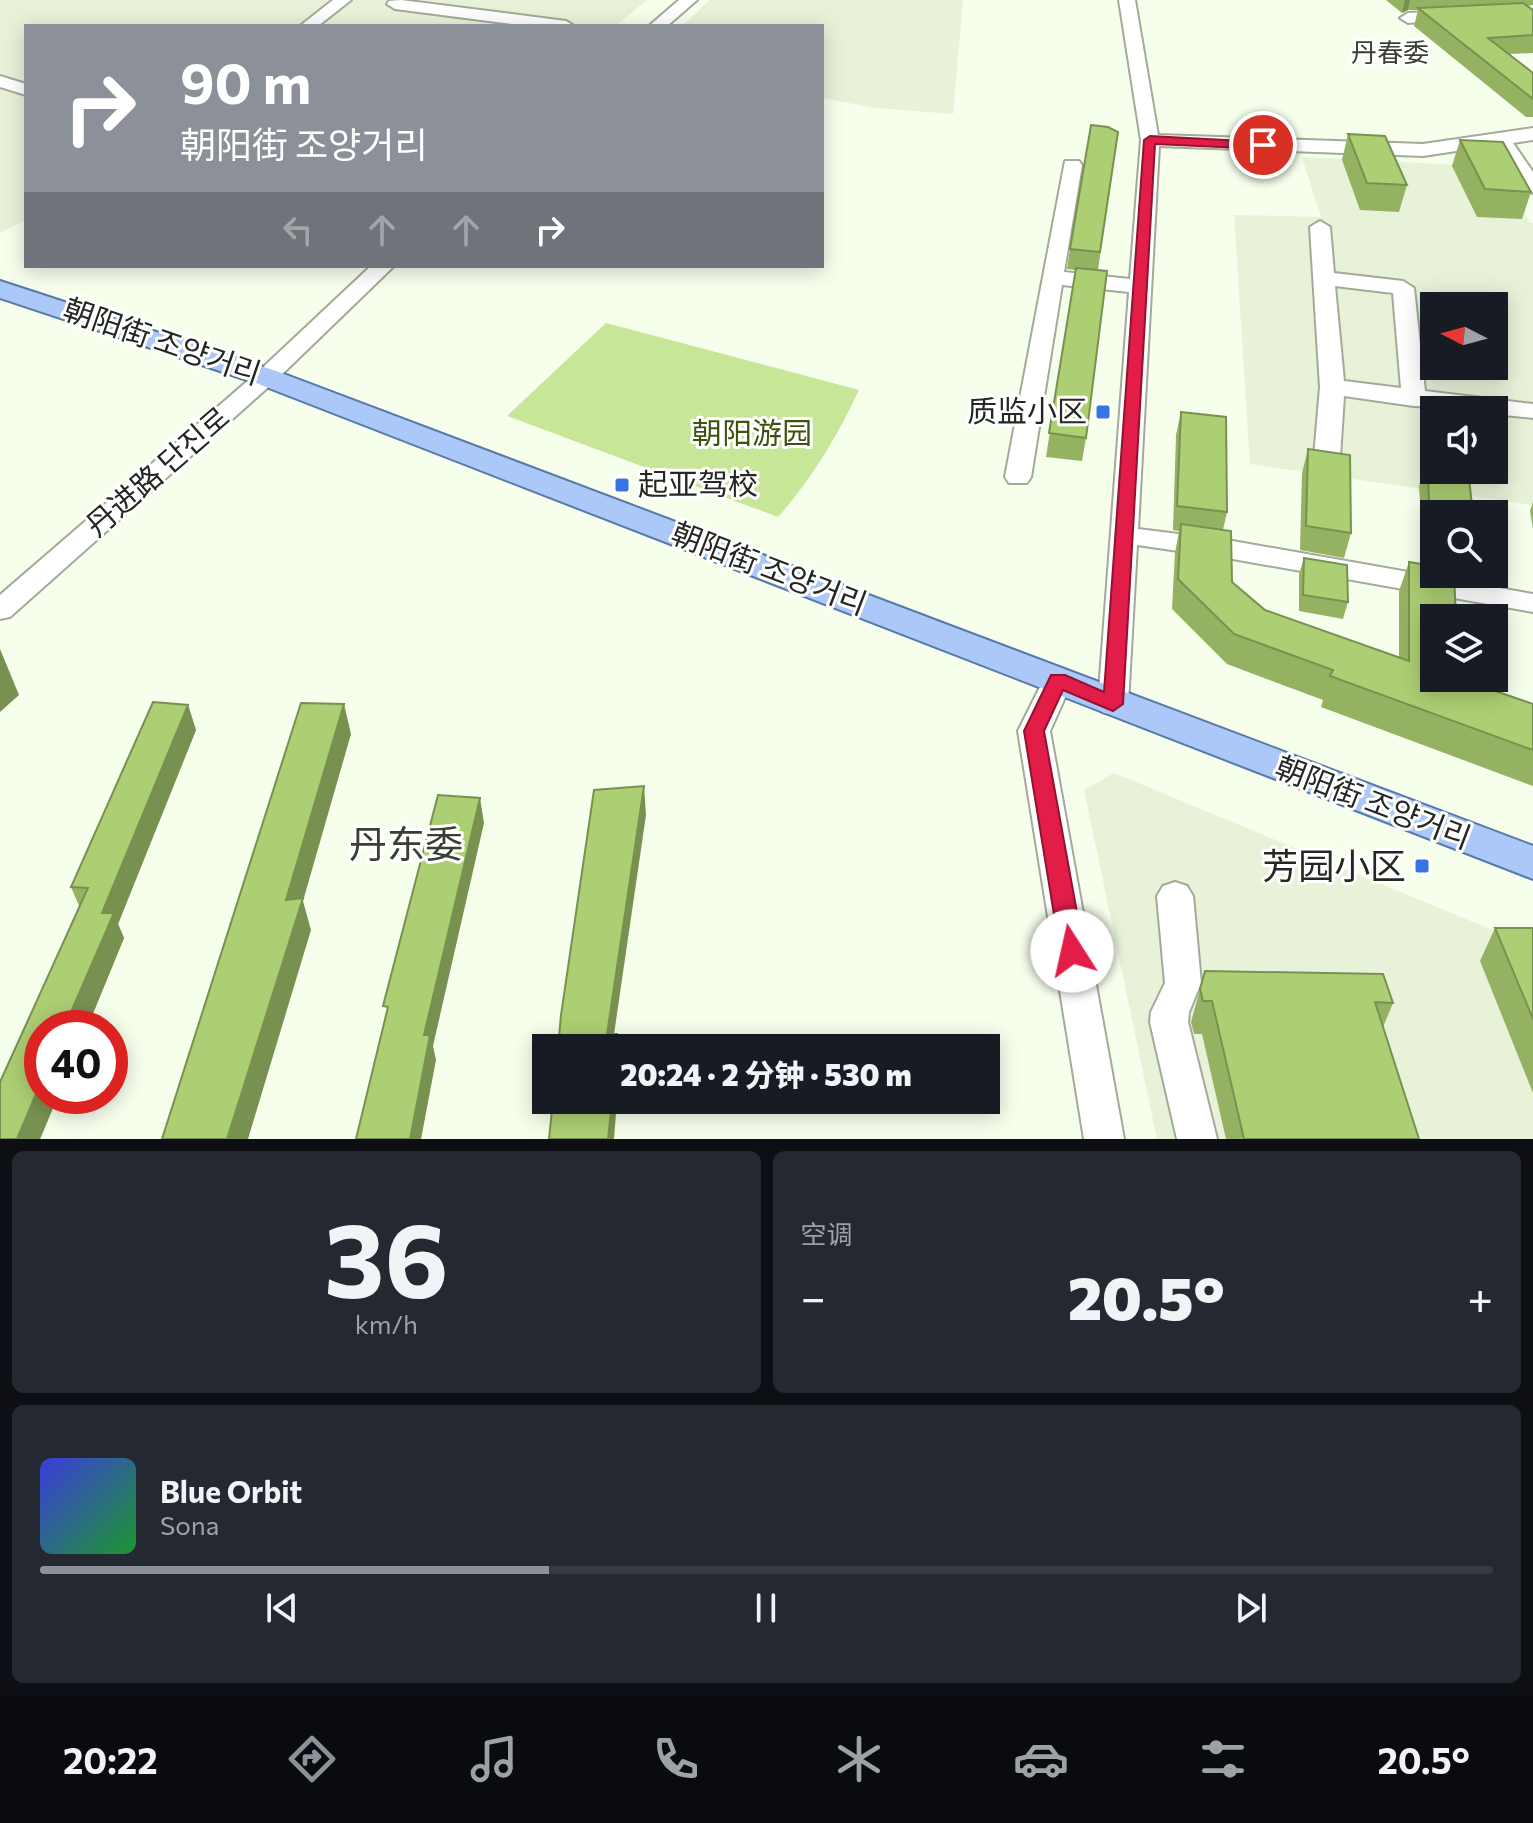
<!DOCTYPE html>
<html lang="zh">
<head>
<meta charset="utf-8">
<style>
	:root { --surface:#171b24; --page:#242831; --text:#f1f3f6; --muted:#9ea1a6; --line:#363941; --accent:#8c9099 }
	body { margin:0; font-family:Commissioner,"Noto Sans SC","Noto Sans KR",sans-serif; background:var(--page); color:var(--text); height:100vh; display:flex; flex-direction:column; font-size:30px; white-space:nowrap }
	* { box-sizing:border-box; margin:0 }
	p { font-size:26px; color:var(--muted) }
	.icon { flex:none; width:44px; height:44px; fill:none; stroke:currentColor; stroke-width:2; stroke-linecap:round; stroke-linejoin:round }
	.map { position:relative; height:1139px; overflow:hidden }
	.sheet { display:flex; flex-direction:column; gap:12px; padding:12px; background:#0d0f14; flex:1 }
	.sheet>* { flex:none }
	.top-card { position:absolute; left:24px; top:24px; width:800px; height:244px; border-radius:0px; box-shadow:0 4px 20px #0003; background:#8c9099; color:#fff; overflow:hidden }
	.needle { width:52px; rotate:276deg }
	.tools { position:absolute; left:1420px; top:292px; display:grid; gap:16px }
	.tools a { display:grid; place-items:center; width:88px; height:88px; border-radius:0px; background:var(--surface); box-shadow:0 4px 20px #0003; font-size:40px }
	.speed { position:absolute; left:24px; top:1010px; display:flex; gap:16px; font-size:40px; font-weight:700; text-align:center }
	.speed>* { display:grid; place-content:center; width:104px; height:104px; border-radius:50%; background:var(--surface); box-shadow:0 4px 20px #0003; line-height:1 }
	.speed .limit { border:12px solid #d22; background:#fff; color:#111 }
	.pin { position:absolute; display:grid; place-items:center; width:68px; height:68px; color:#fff; margin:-34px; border:4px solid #fff; border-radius:50%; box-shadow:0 2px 8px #0007 }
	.me { position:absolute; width:88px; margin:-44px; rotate:350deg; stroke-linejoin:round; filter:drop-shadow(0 0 6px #0008) }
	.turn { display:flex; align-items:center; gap:28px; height:168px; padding:0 24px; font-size:36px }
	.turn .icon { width:104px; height:104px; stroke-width:2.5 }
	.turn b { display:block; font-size:56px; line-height:68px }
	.lanes { display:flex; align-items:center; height:76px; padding:0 24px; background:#0003; justify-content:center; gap:40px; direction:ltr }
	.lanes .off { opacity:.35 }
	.big { font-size:60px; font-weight:800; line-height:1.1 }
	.sheet .card { flex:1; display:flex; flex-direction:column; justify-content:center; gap:12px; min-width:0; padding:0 28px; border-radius:12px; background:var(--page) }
	.sheet .dial { align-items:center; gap:0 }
	.dial b { font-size:104px; line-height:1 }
	.song { display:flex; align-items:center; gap:24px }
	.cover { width:96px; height:96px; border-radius:12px; background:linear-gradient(135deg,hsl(240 70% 55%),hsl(130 70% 35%)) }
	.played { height:8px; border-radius:4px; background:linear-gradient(90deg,var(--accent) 35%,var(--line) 35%) }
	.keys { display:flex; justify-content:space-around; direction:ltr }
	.heat { display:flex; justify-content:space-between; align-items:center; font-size:44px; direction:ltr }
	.sheet .tiles { flex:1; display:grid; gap:12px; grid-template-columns:1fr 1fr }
	.card:last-child { grid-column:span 2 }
	.trip { position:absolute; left:532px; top:1034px; width:468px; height:80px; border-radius:0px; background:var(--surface); box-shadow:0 4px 20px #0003; font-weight:800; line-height:80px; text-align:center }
	.dock { display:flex; height:128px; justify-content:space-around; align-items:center; background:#090b0e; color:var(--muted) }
	.dock .icon { width:56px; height:56px }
	.dock .selected { color:var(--accent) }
	.dock b { font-size:36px; color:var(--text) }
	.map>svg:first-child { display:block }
</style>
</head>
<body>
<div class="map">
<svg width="1533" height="1139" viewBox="0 0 1533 1139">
	<rect width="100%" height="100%" fill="#f6feec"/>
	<path fill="#e8f2d9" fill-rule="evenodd" d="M0,0H647L615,26H26V220L0,233Z
		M710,0H963L953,114L876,108L822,98V26H682Z
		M1302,157L1500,167L1530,223H1533V505L1250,464L1234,215L1321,217ZM1434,306H1494V366H1434ZM1434,410H1494V470H1434Z
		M1114,773L1533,947V1139H1157L1084,790Z"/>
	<path fill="#c8e697" d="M606,323L859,390C838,435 811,480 778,517L507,416Z"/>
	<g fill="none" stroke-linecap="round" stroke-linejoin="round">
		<defs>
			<path id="minor" d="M333,0H351L318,26H300Z
				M401,0L566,21L574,26H528L395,9L387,4L389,1Z
				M679,0H697L667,26H649Z
				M1119,0H1135L1158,135L1423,144L1533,128V140L1513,143L1533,172V193L1526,191L1496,145L1423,156L1159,146L1138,529L1227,540L1533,594V612L1227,558L1137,545L1128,704L1124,712L1113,715L1102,712L1098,704L1129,292L1062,285L1031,477L1027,483H1009L1005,477L1065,161H1079L1082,165L1064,272L1130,279L1141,140Z
				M1452,11L1460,16L1458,19L1408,23L1400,18L1408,13Z
				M0,76L26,84V95L0,87Z
				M1320,221L1330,227L1334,273L1403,281L1414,288L1425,391L1533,404V418L1494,414V410L1414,406L1344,396L1340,457L1336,462H1318L1314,457L1320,387L1310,227ZM1335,286L1393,293L1401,388L1344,381Z
				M371,266H394L274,382L10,617L0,619V595L258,372Z
				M1058,670L1069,673L1073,680L1050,731L1124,1139H1084L1018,731L1047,673Z
				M1175,882L1187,886L1193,896L1201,983L1189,1012L1188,1022L1217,1139H1177L1150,1022L1151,1012L1165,983L1157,896L1163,886Z"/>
			<path id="major" d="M0,281L276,371L1533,846V879L256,383L0,298Z"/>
		</defs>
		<use href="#minor" stroke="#a4aa9a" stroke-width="4"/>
		<use href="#major" stroke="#5878aa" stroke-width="4"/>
		<use href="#minor" fill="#fff" fill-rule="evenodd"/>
		<use href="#major" fill="#abc8f8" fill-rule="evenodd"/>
	</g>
	<path fill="#95b263" d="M1386,0H1533V5L1527,6L1533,10V53L1509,54L1533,73V117H1526L1414,26L1418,10H1408L1402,13Z
		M1118,132L1098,270L1086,438L1082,461L1046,457L1075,270L1067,269L1070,249Z
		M1348,134L1407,185L1399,212L1360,210L1342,160Z
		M1460,140L1531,192L1522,219L1477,217L1452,166Z
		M1181,412L1227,512L1223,530L1232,582L1265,610L1399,658V591L1409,562L1424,564L1419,486L1427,463L1434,514V574H1470L1469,578L1454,576L1434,678L1533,704V786L1321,707L1323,700L1227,664L1172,609L1175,553L1179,531L1173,530L1176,435Z
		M1308,449L1351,533L1344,558L1300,550L1302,473Z
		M1533,502V529L1530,511Z
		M1304,558L1348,602L1343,619L1299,611V574Z
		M153,702L188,705L196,730L118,924L124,938L87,1028H42V1096H58L40,1139H0V1082L79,906L71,887Z
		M1495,928H1533V1093L1480,961Z
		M1205,971L1393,1003L1383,1027L1419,1139H1226L1202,1034H1194L1191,1022Z"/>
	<path fill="#799150" d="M1405,0H1410L1408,10L1402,13Z
		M0,649L19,695L0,712Z
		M344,704L351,734L303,901L311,930L248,1139H227L286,900Z
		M188,705L196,730L118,924L124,938L87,1028H64L102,913Z
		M644,786L646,815L612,1048L607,1034Z
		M480,798L484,823L433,1046L436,1060L421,1139H410L424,1035Z
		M42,1080V1096H58L40,1139H17Z
		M612,1100H617L614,1139H608Z"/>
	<path fill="#adcf73" stroke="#799150" stroke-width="2" d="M1523,3L1533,10V35L1488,38L1533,73V99L1418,8Z
		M1091,125L1108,127L1118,132L1100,252L1070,249Z
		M1348,134L1385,136L1407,185L1367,183Z
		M1460,140L1503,142L1531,192L1485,189Z
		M1076,268L1107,271L1086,438L1049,433Z
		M1181,412L1226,417L1227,512L1177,506Z
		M1308,449L1350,455L1351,533L1306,526Z
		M1427,463L1434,464V470H1468L1473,514H1434V548H1432Z
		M1181,524L1231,531L1232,582L1265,610L1409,661V562L1434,566V574H1454L1456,618H1434V678H1458L1533,704V750L1330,676L1333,670L1234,634L1178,579Z
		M1304,558L1347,565L1348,602L1303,595Z
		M153,702L188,705L102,913H114L64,1028H42V1080L17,1139H0V1082L88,888L71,887Z
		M301,703L344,704L286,900L303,898L227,1139H162Z
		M644,786L607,1034H617L616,1048H558L561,1015L594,790Z
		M438,795L480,798L424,1035H430L410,1139H356L388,1007L383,1006Z
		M1495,928H1533V1019Z
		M1205,971L1383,974L1393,1003L1375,1002L1419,1139H1244L1212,1001H1203L1200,989Z
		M553,1100H612L608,1139H549Z"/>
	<path fill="#e11d48" stroke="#92132f" stroke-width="2" d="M1150,136L1263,142L1269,145L1263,149L1155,144L1123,704L1113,711L1063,690L1044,731L1084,951L1080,958L1072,960L1064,958L1060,951L1024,731L1051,675H1065L1104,692L1144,140Z"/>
	<g fill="#3475e3" stroke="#fff" stroke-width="3">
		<rect x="1095" y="404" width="16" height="16" rx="4"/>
		<rect x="614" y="477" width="16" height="16" rx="4"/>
		<rect x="1414" y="858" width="16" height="16" rx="4"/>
	</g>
	<g text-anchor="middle" stroke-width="6" stroke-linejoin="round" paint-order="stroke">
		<g font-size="26" fill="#393f31" stroke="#fff">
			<text x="1390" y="62">丹春委</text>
		</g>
		<g font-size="30" fill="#252822" stroke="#fff">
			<text transform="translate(162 342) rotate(19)" y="10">朝阳街 조양거리</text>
			<text transform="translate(158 472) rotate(-41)" y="10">丹进路 단진로</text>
			<text transform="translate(769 569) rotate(21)" y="10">朝阳街 조양거리</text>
			<text transform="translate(1373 803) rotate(21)" y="10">朝阳街 조양거리</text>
		</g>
		<g font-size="30" fill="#252822" stroke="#fff" text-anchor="end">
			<text x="1087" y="422">质监小区</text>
			<text x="638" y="495" text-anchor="start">起亚驾校</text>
		</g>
		<g font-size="30" fill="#3e5210" stroke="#fff">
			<text x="752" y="444">朝阳游园</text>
		</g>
		<g font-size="36" fill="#252822" stroke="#fff" text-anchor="end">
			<text x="1406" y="879">芳园小区</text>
		</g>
		<g font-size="38" fill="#393f31" stroke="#fff">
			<text x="406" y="858">丹东委</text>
		</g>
	</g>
</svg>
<div class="tools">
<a><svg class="needle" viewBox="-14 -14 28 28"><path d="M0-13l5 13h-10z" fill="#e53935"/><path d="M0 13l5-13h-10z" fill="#9ea1a6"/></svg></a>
<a><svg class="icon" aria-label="sound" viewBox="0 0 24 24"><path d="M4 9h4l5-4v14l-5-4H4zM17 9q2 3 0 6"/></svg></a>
<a><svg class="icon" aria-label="search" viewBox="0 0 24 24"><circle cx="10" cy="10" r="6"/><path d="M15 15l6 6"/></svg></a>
<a><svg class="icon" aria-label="layers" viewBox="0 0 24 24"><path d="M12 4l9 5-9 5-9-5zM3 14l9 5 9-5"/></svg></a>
</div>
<div class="speed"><div class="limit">40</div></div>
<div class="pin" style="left:1263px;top:145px;background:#d93025"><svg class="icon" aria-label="arrive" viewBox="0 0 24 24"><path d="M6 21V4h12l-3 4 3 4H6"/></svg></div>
<svg class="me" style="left:1072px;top:951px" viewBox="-20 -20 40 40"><circle r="19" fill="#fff"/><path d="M0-13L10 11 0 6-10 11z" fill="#e11d48"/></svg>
<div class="trip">20:24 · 2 分钟 · 530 m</div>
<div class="top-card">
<div class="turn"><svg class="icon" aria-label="right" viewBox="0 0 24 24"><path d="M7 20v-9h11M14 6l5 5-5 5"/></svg><div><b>90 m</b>朝阳街 조양거리</div></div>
<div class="lanes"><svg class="icon off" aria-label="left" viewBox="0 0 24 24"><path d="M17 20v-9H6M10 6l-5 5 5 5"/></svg><svg class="icon off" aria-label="ahead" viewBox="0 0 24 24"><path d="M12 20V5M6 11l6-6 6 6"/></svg><svg class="icon off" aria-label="ahead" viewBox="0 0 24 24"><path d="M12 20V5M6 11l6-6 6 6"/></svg><svg class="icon" aria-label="right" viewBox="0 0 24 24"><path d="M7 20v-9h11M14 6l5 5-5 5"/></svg></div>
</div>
</div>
<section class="sheet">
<div class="tiles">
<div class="card dial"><b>36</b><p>km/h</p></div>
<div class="card"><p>空调</p>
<div class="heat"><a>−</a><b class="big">20.5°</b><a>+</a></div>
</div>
<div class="card">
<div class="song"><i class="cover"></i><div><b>Blue Orbit</b><p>Sona</p></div></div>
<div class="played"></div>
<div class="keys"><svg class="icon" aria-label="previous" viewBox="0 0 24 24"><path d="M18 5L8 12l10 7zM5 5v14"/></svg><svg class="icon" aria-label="pause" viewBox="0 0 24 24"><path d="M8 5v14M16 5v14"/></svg><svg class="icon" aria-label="next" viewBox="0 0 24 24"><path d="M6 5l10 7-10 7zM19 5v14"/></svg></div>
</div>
</div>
</section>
<nav class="dock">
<b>20:22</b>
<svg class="icon selected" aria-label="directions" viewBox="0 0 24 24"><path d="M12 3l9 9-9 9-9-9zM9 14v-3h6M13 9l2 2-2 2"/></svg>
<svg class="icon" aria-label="music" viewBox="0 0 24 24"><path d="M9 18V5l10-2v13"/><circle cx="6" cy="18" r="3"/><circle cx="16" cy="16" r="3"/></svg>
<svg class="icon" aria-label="phone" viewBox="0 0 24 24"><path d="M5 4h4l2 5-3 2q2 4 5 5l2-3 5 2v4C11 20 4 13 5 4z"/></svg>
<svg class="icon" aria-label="climate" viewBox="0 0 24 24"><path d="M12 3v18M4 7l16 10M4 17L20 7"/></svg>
<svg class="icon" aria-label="car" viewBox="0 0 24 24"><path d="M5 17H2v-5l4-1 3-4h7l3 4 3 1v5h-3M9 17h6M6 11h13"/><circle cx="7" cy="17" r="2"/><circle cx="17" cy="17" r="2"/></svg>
<svg class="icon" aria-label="filters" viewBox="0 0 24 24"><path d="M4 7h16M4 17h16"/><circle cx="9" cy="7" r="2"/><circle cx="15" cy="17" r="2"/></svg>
<b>20.5°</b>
</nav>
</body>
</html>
